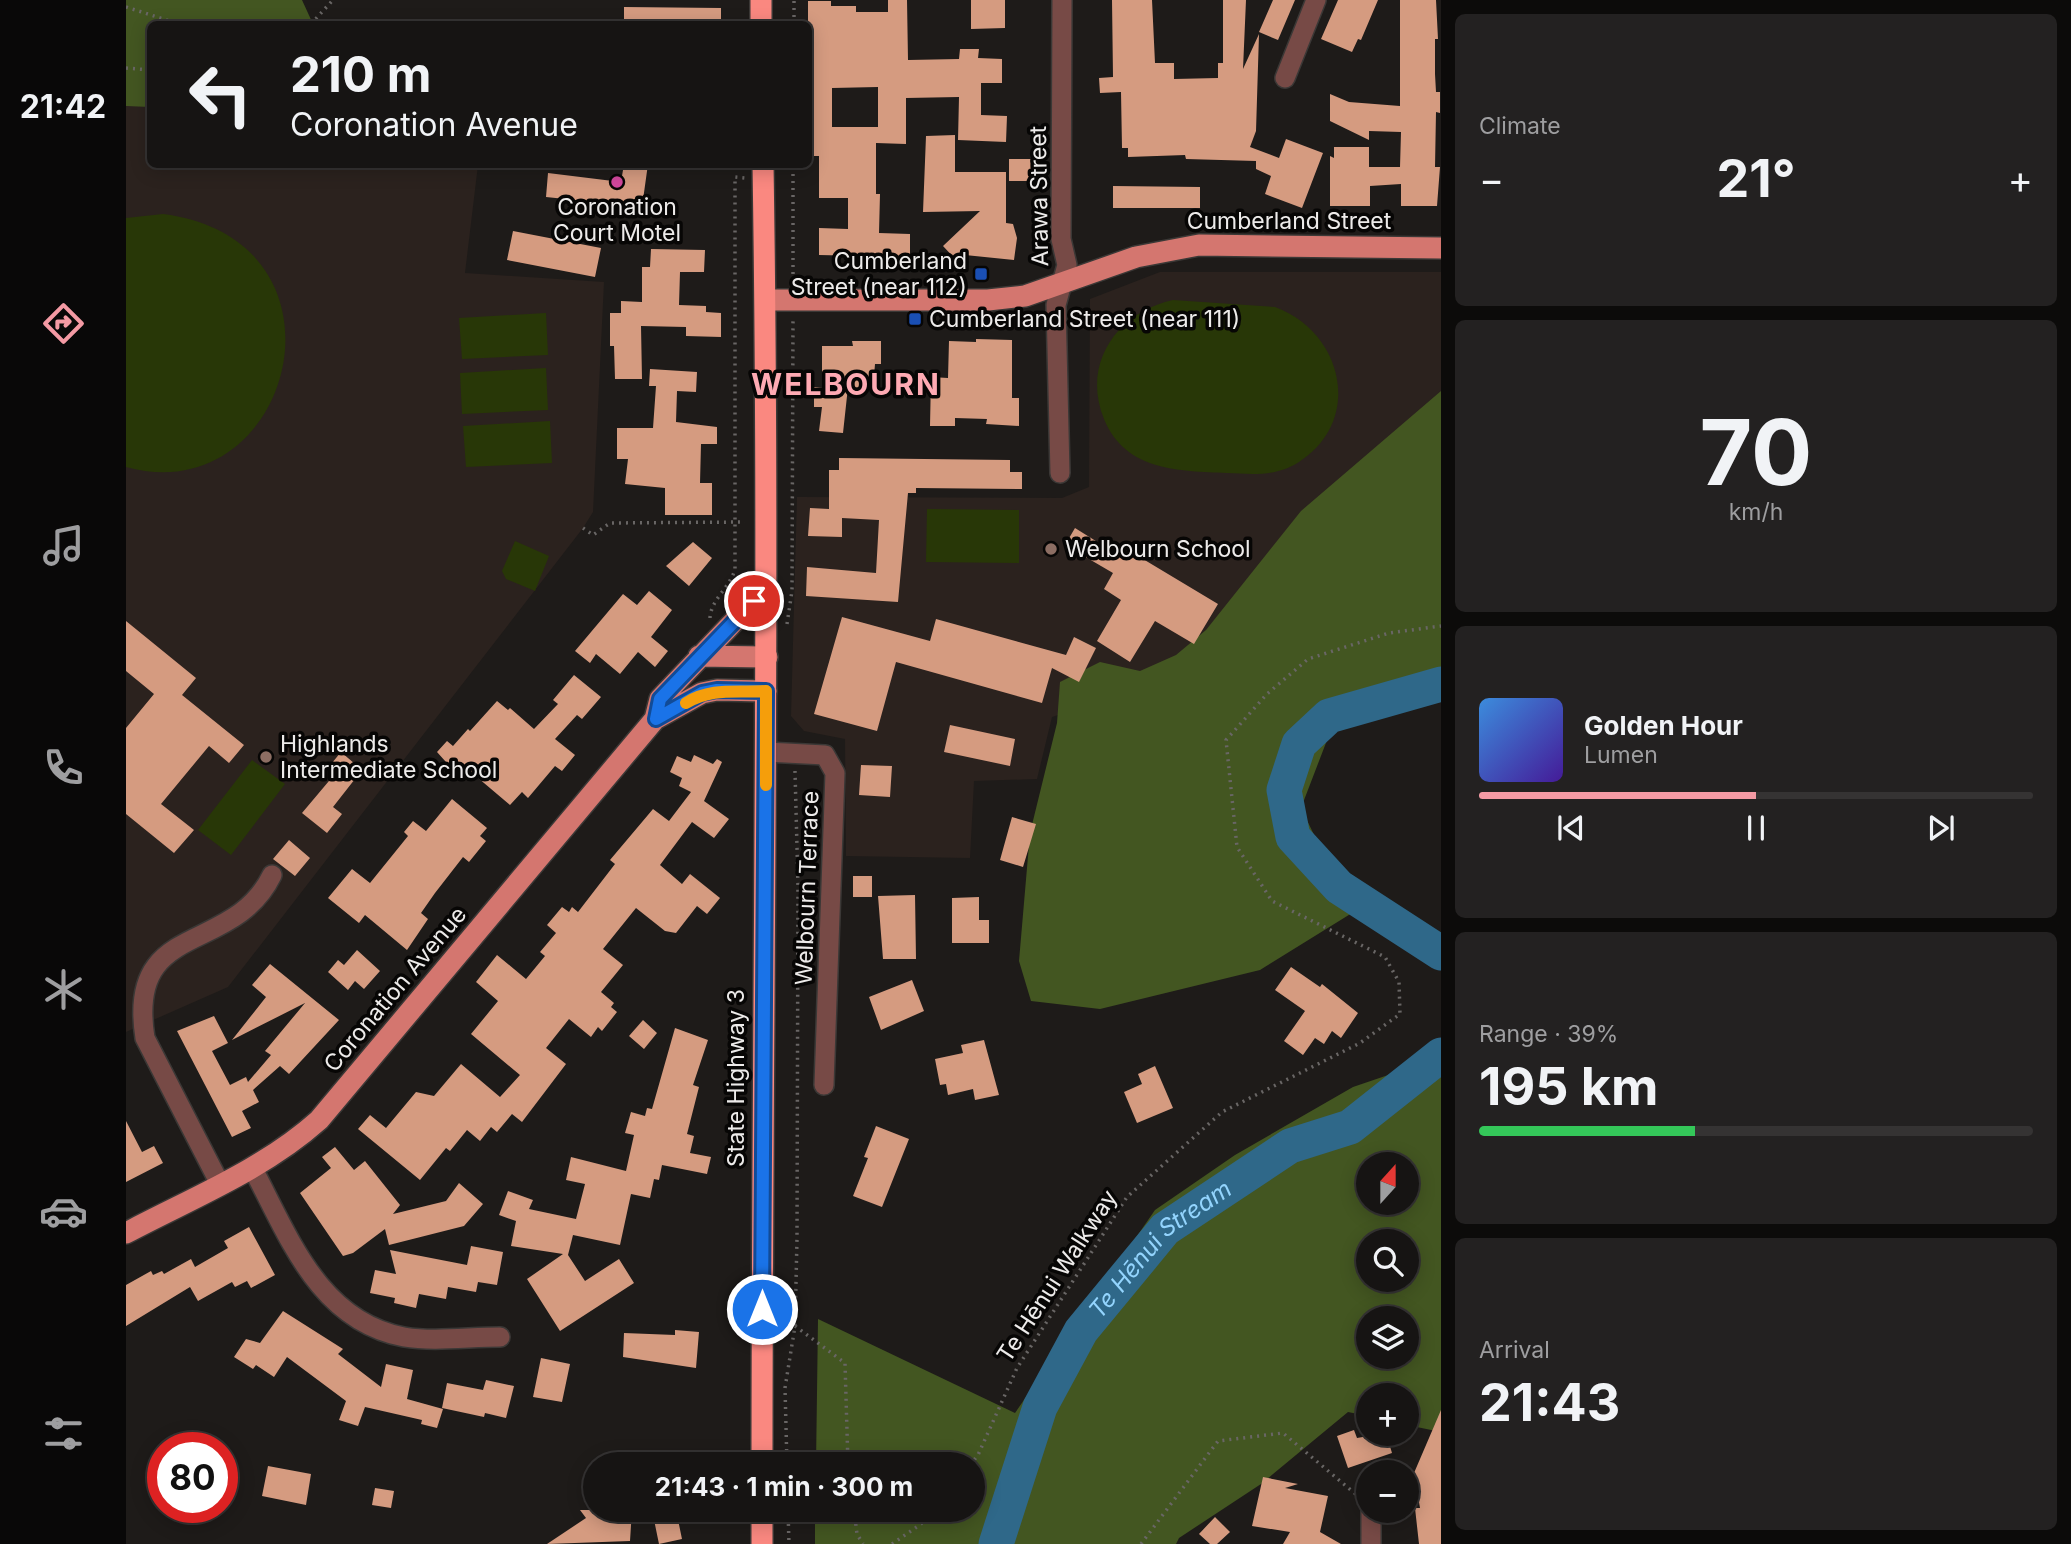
<!DOCTYPE html>
<html lang="en">
<head>
<meta charset="utf-8">
<style>
	:root { --surface:#161413; --page:#232121; --text:#f1f3f6; --muted:#9e9ea0; --line:#353333; --accent:#f49aa4 }
	body { margin:0; font-family:Inter,sans-serif; background:var(--page); color:var(--text); height:100vh; display:flex; flex-direction:column; font-size:26px; white-space:nowrap }
	* { box-sizing:border-box; margin:0 }
	p { font-size:23px; color:var(--muted) }
	.icon { flex:none; width:38px; height:38px; fill:none; stroke:currentColor; stroke-width:2; stroke-linecap:round; stroke-linejoin:round }
	.map { position:relative; flex:1; overflow:hidden }
	.panel { display:flex; flex-direction:column; gap:14px; padding:14px; background:#0c0b0a; width:630px }
	.panel>* { flex:none }
	.guide { position:absolute; left:21px; top:21px; width:665px; height:147px; border-radius:10px; box-shadow:0 4px 18px #0003,0 0 0 2px var(--line); background:#161413; color:var(--text); overflow:hidden }
	.needle { width:46px; rotate:21deg }
	.controls { position:absolute; left:1230px; top:1152px; display:grid; gap:14px }
	.controls a { display:grid; place-items:center; width:63px; height:63px; border-radius:50%; background:var(--surface); box-shadow:0 4px 18px #0003,0 0 0 2px var(--line); font-size:35px }
	.speed { position:absolute; left:21px; top:1432px; display:flex; gap:14px; font-size:35px; font-weight:700; text-align:center }
	.speed>* { display:grid; place-content:center; width:91px; height:91px; border-radius:50%; background:var(--surface); box-shadow:0 4px 18px #0003,0 0 0 2px var(--line); line-height:1 }
	.speed .limit { border:10px solid #d22; background:#fff; color:#111 }
	.pin { position:absolute; display:grid; place-items:center; width:60px; height:60px; color:#fff; margin:-30px; border:4px solid #fff; border-radius:50%; box-shadow:0 2px 7px #0007 }
	.me { position:absolute; width:77px; margin:-38px; rotate:0deg; stroke-linejoin:round; filter:drop-shadow(0 0 5px #0008) }
	.turn { display:flex; align-items:center; gap:24px; height:147px; padding:0 28px; font-size:32px }
	.turn .icon { width:91px; height:91px; stroke-width:2.5 }
	.turn b { display:block; font-size:49px; line-height:60px }
	.big { font-size:52px; font-weight:700; line-height:1.1 }
	.panel .tile { flex:1; display:flex; flex-direction:column; justify-content:center; gap:10px; min-width:0; padding:0 24px; border-radius:10px; background:var(--page) }
	.panel .dial { align-items:center; gap:0 }
	.dial b { font-size:91px; line-height:1 }
	.song { display:flex; align-items:center; gap:21px }
	.cover { width:84px; height:84px; border-radius:10px; background:linear-gradient(135deg,hsl(210 70% 55%),hsl(260 70% 35%)) }
	.played { height:7px; border-radius:4px; background:linear-gradient(90deg,var(--accent) 50%,var(--line) 50%) }
	.keys { display:flex; justify-content:space-around; direction:ltr }
	.heat { display:flex; justify-content:space-between; align-items:center; font-size:38px; direction:ltr }
	.charge { height:10px; border-radius:5px; background:linear-gradient(90deg,#34c759 39%,var(--line) 0) }
	.trip { position:absolute; left:457px; top:1452px; width:402px; height:70px; border-radius:35px; background:var(--surface); box-shadow:0 4px 18px #0003,0 0 0 2px var(--line); font-weight:700; line-height:70px; text-align:center }
	main { display:flex; flex:1; min-height:0 }
	.dock { display:flex; flex-direction:column; width:126px; justify-content:space-around; align-items:center; background:#090808; color:var(--muted) }
	.dock .icon { width:49px; height:49px }
	.dock .selected { color:var(--accent) }
	.dock b { font-size:32px; color:var(--text) }
	.map>svg:first-child { display:block }
</style>
</head>
<body>
<main>
<nav class="dock">
<b>21:42</b>
<svg class="icon selected" aria-label="directions" viewBox="0 0 24 24"><path d="M12 3l9 9-9 9-9-9zM9 14v-3h6M13 9l2 2-2 2"/></svg>
<svg class="icon" aria-label="music" viewBox="0 0 24 24"><path d="M9 18V5l10-2v13"/><circle cx="6" cy="18" r="3"/><circle cx="16" cy="16" r="3"/></svg>
<svg class="icon" aria-label="phone" viewBox="0 0 24 24"><path d="M5 4h4l2 5-3 2q2 4 5 5l2-3 5 2v4C11 20 4 13 5 4z"/></svg>
<svg class="icon" aria-label="climate" viewBox="0 0 24 24"><path d="M12 3v18M4 7l16 10M4 17L20 7"/></svg>
<svg class="icon" aria-label="car" viewBox="0 0 24 24"><path d="M5 17H2v-5l4-1 3-4h7l3 4 3 1v5h-3M9 17h6M6 11h13"/><circle cx="7" cy="17" r="2"/><circle cx="17" cy="17" r="2"/></svg>
<svg class="icon" aria-label="filters" viewBox="0 0 24 24"><path d="M4 7h16M4 17h16"/><circle cx="9" cy="7" r="2"/><circle cx="15" cy="17" r="2"/></svg>
</nav>
<div class="map">
<svg width="1315" height="1544" viewBox="0 0 1315 1544">
	<rect width="100%" height="100%" fill="#1e1b19"/>
	<path fill="#2b221e" d="M24,98V164L352,165L339,273L478,282L467,512L457,528L102,987L0,1032V99Z
		M1034,272H1315V434L1013,689L926,717L911,779L848,781L844,858L720,856L719,739L678,731L665,716L671,497L936,498L963,487L964,299Z"/>
	<path fill="#283707" d="M37,214C238,240 167,513 0,467V218Z
		M1047,300L1149,307C1217,332 1238,420 1173,462C1150,477 1126,474 1101,473C1053,471 999,471 978,419C955,363 992,312 1047,300Z
		M420,313L422,355L336,359L333,318Z
		M420,368L422,410L336,414L334,373Z
		M424,421L426,463L340,467L337,426Z
		M801,509L893,510V563L800,562Z
		M389,541L423,556L409,591L380,579L376,571Z
		M126,760L159,784L105,855L72,830Z"/>
	<path fill="#435621" fill-rule="evenodd" d="M0,0H176L187,24H24V107L0,106Z
		M297,164L302,169L195,170L187,165Z
		M1315,391V690L1244,711L1203,735L1175,808L1226,913L1134,970L974,1009L905,1001L893,961L904,833L931,723L934,682L974,662L1014,671L1050,655L1080,630L1175,511Z
		M1315,1057V1432L1281,1425V1395H1242V1416L1222,1412L1135,1484L1053,1538L1050,1544H689V1510H847V1465H690L692,1319L889,1413L1029,1210L1109,1155L1227,1087ZM1242,1164H1281V1202H1242ZM1242,1241H1281V1279H1242ZM1242,1318H1281V1356H1242Z"/>
	<g fill="none" stroke-linecap="round" stroke-linejoin="round">
		<g stroke="#2f6889" stroke-width="35">
			<path d="M1315,684L1203,716L1173,744L1158,790L1167,837L1213,887L1315,953"/>
			<path id="s1" d="M870,1544L914,1407L955,1331L1039,1229L1164,1146L1224,1127L1315,1055"/>
		</g>
	</g>
	<path fill="#d59b80" fill-rule="evenodd" d="M762,0H781L782,60L833,59L834,49H853L852,58L876,59V83H855V115L881,116L880,142L832,140L833,97L780,98V144L750,143V194H754L753,233L784,234V257L693,255V228L722,229V198H693V156H682V1H705V6H730V12H762ZM752,87V127H706V88Z
		M845,0H879V28L845,29Z
		M986,0H1026L1029,63H1048V79L1092,78V63H1097V0H1120L1117,69L1133,34L1130,131L1124,147L1153,158L1160,139L1197,153L1176,208L1139,194L1145,176L1130,169V161L1060,159L1059,155L1002,157V148H996L995,92L974,93L973,78L987,77Z
		M1147,0H1169L1152,40L1133,32Z
		M1212,0H1252L1235,40L1232,39L1226,52L1195,39Z
		M1274,0H1310L1312,39H1309V74L1310,92H1314V113L1310,112L1309,167H1314L1311,206H1275V184L1244,186V206H1204V156L1208,158V147H1243V167H1274L1275,132L1243,131V140L1204,121V94L1223,102L1274,106Z
		M498,7L595,8V24H498Z
		M829,135V172H880V223L887,224L891,238L888,260L839,255L832,262L817,246L854,211L797,212L800,136Z
		M883,159H905V181H883Z
		M498,164H522L516,207L420,197L422,173L495,182Z
		M987,186L1074,187V208H987Z
		M387,231L475,248L469,277L381,260Z
		M525,249L579,250L578,272H554L553,305L580,306V312L595,313V337L560,336V327L515,326L516,379H489L488,346H484V313H495V301L516,302V267H524Z
		M850,339L886,340V398H893V426L860,424L861,419L829,418V426H804L805,377L822,378L823,341L850,342Z
		M726,341H755V364H749L747,389L722,387L717,433L693,431L696,407H688V387L696,388V346H727Z
		M524,369L571,372L570,392L551,391L550,422L591,427V444H575L574,483H586V515H539V488L499,484L502,459H491V428H527L530,386H523Z
		M713,458L884,460V472H896V489L790,488V493H782L772,602L680,596L681,567L750,573L753,520L716,518V537L682,536L684,508L703,509V470H713Z
		M949,528L997,558L1002,550L1092,604L1068,644L1029,621L1004,662L971,641L995,600L978,589L987,573L939,545Z
		M567,542L586,558L563,586L540,566Z
		M523,591L546,610L525,637L542,651L529,667L512,652L494,674L470,654L464,663L449,651L497,594L511,605Z
		M716,617L804,641L810,619L940,655L948,637L970,648L953,682L926,668L916,703L770,662L751,731L688,714Z
		M0,621L70,678L56,695L118,745L103,763L83,746L35,804L68,830L48,853L0,814V728L28,694L0,671Z
		M448,675L475,697L456,719L451,715L429,739L449,755L436,771L429,766L402,798L396,792L384,805L345,772L337,781L311,752L321,741L327,746L342,729L344,731L371,701L382,710L384,708L408,729L432,704L427,700Z
		M824,725L889,739L884,766L818,752Z
		M215,752L236,770L207,807L216,814L201,833L176,813L208,775L201,769Z
		M568,755L587,764L591,759L596,762L578,801L603,819L588,838L566,822L534,865L556,884L564,874L594,898L581,914L571,906L550,933L539,931L510,908L477,949L497,965L475,992L488,1003L485,1007L491,1012L476,1031L472,1027L465,1037L443,1019L420,1048L440,1064L396,1122L386,1114L371,1132L365,1127L354,1141L341,1130L324,1151L320,1148L294,1180L232,1129L244,1115L260,1128L290,1092L308,1096L335,1064L374,1097L394,1075L345,1034L372,1001L350,982L371,955L400,979L419,956L414,952L430,933L421,925L436,907L443,912L446,907L452,912L489,864L484,860L527,809L543,821L565,792L553,786L556,778L544,772L551,756L565,762Z
		M735,765L766,766L764,797L733,795Z
		M326,799L361,828L354,836L360,841L343,862L337,857L309,893L295,913L302,919L281,950L239,915L233,923L202,898L226,869L244,883L282,836L278,832L287,821L300,831Z
		M886,817L910,824L897,867L874,860Z
		M163,840L184,858L169,876L147,859Z
		M727,876H746V897H727Z
		M789,895L790,959H757L752,896Z
		M853,897V920H863V943H826V898Z
		M231,950L254,971L238,989L229,981L222,990L202,972L212,960L218,965Z
		M144,964L213,1020L163,1074L154,1066L127,1090L133,1102L116,1111L125,1128L106,1137L51,1031L88,1016L102,1043L86,1051L104,1085L120,1077L122,1082L145,1055L139,1051L179,1003L106,1040L140,997L126,985Z
		M1165,967L1194,987L1196,984L1232,1013L1215,1038L1206,1031L1198,1044L1189,1038L1177,1055L1158,1041L1179,1011L1149,990Z
		M786,980L798,1011L755,1030L743,997Z
		M517,1020L531,1033L518,1049L503,1036Z
		M549,1028L582,1040L567,1085L573,1087L561,1134L568,1136L564,1153L585,1157L581,1174L536,1165L533,1180L528,1179L524,1198L505,1194L494,1245L447,1235L442,1255L459,1281L493,1259L508,1283L434,1331L401,1279L437,1254L385,1246L390,1221L373,1215L382,1191L407,1200L403,1209L450,1219L459,1184L440,1180L445,1157L500,1171L508,1135L499,1133L505,1112L519,1116L521,1108L526,1109Z
		M858,1040L873,1095L849,1100L847,1089L822,1095L820,1084L814,1085L809,1059L837,1053L835,1045Z
		M1029,1066L1047,1108L1011,1123L998,1092L1016,1084L1012,1074Z
		M0,1121L16,1152L28,1146L37,1163L0,1182Z
		M750,1126L783,1139L756,1207L727,1196L742,1158L738,1157Z
		M209,1147L228,1170L239,1161L274,1205L267,1214L320,1201L333,1183L357,1204L338,1226L263,1245L259,1229L227,1253L217,1256L174,1193L205,1168L196,1157Z
		M123,1227L149,1275L125,1288L121,1281L109,1287L106,1282L72,1301L64,1287L0,1326V1285L25,1271L27,1275L36,1271L38,1274L65,1259L69,1267L102,1248L98,1241Z
		M345,1246L377,1252L371,1285L352,1282L350,1292L322,1287L320,1299L293,1294L290,1308L268,1303L269,1298L244,1293L249,1270L270,1274L264,1250L341,1265Z
		M157,1311L217,1349L212,1354L255,1387L260,1364L287,1370L281,1399L317,1409L311,1428L295,1424L296,1420L239,1407L232,1426L213,1420L220,1401L161,1357L148,1377L130,1365L127,1369L108,1357L120,1339L134,1343Z
		M549,1330L573,1332L570,1368L497,1357L498,1333L549,1335Z
		M415,1358L444,1364L436,1402L407,1397Z
		M360,1380L388,1386L380,1418L359,1413L358,1417L316,1408L321,1383L357,1390Z
		M1315,1410V1544H1293L1289,1508H1294L1288,1473Z
		M1228,1430L1231,1438L1260,1433L1266,1453L1222,1468L1211,1436Z
		M142,1466L185,1474L180,1505L136,1496Z
		M1137,1477L1172,1484L1159,1488L1202,1496L1194,1532L1215,1544H1157L1164,1532L1126,1526Z
		M249,1488L268,1491L265,1508L246,1505Z
		M454,1510H506L504,1541L421,1544L460,1518Z
		M526,1510H550L556,1539L533,1544Z
		M1089,1517L1104,1532L1091,1544H1084L1073,1534Z"/>
	<g fill="none" stroke-linecap="round" stroke-linejoin="round">
		<defs>
			<path id="minor" d="M1159,78L1190,0
				M934,473L930,305L941,265L935,239L936,0
				M640,752L699,755L709,773L698,1085
				M127,1169C163,1237 193,1321 278,1337C308,1342 343,1337 374,1337
				M94,1184L19,1038C0,918 106,957 146,875
				M1245,1544V1510"/>
			<path id="major" d="M642,300H862L899,296L1010,257L1073,245L1315,248
				M573,656L641,657
				M529,719L534,699L640,588
				M0,1233C66,1198 137,1170 193,1120L529,719L576,693L591,690L640,691"/>
			<path id="highway" d="M635,0V24
				M636,1465C636,1031 644,597 637,164
				M636,1544V1510"/>
		</defs>
		<use href="#minor" stroke="#3b3836" stroke-width="22"/>
		<use href="#major" stroke="#3b3836" stroke-width="24"/>
		<use href="#highway" stroke="#3b3836" stroke-width="24"/>
		<path stroke="#696665" stroke-width="3.5" stroke-dasharray="2 5" stroke-linecap="butt" d="M0,7L53,24
			M185,24L207,0
			M668,24V0
			M0,68L24,70
			M667,281V164
			M457,528L467,535L484,523L619,522
			M584,618C585,599 604,588 609,569V177L619,178
			M661,624L666,591L667,321
			M669,1326L719,1363L722,1465
			M661,1465L659,1388L669,1326L671,1238L672,885L669,771
			M844,1465L852,1455L891,1368L1001,1197L1096,1112L1234,1043L1274,1014L1273,982L1259,957L1146,901L1111,847L1100,740L1141,694L1182,659L1263,633L1315,626
			M662,1510L663,1544
			M728,1510L731,1534L737,1544
			M766,1544L795,1524L806,1510
			M1015,1544L1092,1441L1157,1433L1232,1496"/>
		<use href="#minor" stroke="#774a46" stroke-width="19"/>
		<use href="#major" stroke="#d4766f" stroke-width="21"/>
		<use href="#highway" stroke="#fa8880" stroke-width="21"/>
	</g>
	<g fill="none" stroke-linecap="round" stroke-linejoin="round">
		<defs>
			<path id="route" d="M628,601L534,699L530,719L576,693L591,690L640,691L636,1309"/>
		</defs>
		<use href="#route" stroke="#114b97" stroke-width="18"/>
		<use href="#route" stroke="#1a73e8" stroke-width="12"/>
		<path stroke="#f59e0b" stroke-width="12" d="M560,703C586,687 611,693 640,691V785"/>
	</g>
	<circle fill="#d1479c" stroke="#070605" stroke-width="2.5" cx="491" cy="182" r="7"/>
	<g fill="#1a4fb4" stroke="#070605" stroke-width="2.5">
		<rect x="848" y="267" width="14" height="14" rx="3.5"/>
		<rect x="782" y="312" width="14" height="14" rx="3.5"/>
	</g>
	<g fill="#8d6e63" stroke="#070605" stroke-width="2.5">
		<circle cx="925" cy="549" r="7"/>
		<circle cx="140" cy="757" r="7"/>
	</g>
	<g text-anchor="middle" stroke-width="7" stroke-linejoin="round" paint-order="stroke">
		<g font-size="23" fill="#edebea" stroke="#070605">
			<text transform="translate(913 196) rotate(-91)" y="8">Arawa Street</text>
			<text x="1163" y="229">Cumberland Street</text>
			<text transform="translate(681 888) rotate(-88)" y="8">Welbourn Terrace</text>
			<text transform="translate(269 989) rotate(-50)" y="8">Coronation Avenue</text>
			<text transform="translate(610 1078) rotate(-90)" y="8">State Highway 3</text>
			<text transform="translate(931 1276) rotate(-57)" y="8">Te Hēnui Walkway</text>
		</g>
		<g font-size="23" fill="#edebea" stroke="#070605" text-anchor="start">
			<text x="491" y="215" text-anchor="middle">Coronation<tspan x="491" dy="26">Court Motel</tspan></text>
			<text x="841" y="269" text-anchor="end">Cumberland<tspan x="841" dy="26">Street (near 112)</tspan></text>
			<text x="803" y="327">Cumberland Street (near 111)</text>
			<text x="939" y="557">Welbourn School</text>
			<text x="154" y="752">Highlands<tspan x="154" dy="26">Intermediate School</tspan></text>
		</g>
		<g font-size="24" font-style="italic" fill="#93d4fd" stroke="#070605">
			<text dy="8" stroke="none"><textPath href="#s1" startOffset="345">Te Hēnui Stream</textPath></text>
		</g>
		<g font-size="30" font-weight="bold" letter-spacing="2" fill="#feaab3" stroke="#070605">
			<text x="720" y="395">WELBOURN</text>
		</g>
	</g>
</svg>
<div class="controls">
<a><svg class="needle" viewBox="-14 -14 28 28"><path d="M0-13l5 13h-10z" fill="#e53935"/><path d="M0 13l5-13h-10z" fill="#9e9ea0"/></svg></a>
<a><svg class="icon" aria-label="search" viewBox="0 0 24 24"><circle cx="10" cy="10" r="6"/><path d="M15 15l6 6"/></svg></a>
<a><svg class="icon" aria-label="layers" viewBox="0 0 24 24"><path d="M12 4l9 5-9 5-9-5zM3 14l9 5 9-5"/></svg></a>
<a>+</a>
<a>−</a>
</div>
<div class="speed"><div class="limit">80</div></div>
<div class="pin" style="left:628px;top:601px;background:#d93025"><svg class="icon" aria-label="arrive" viewBox="0 0 24 24"><path d="M6 21V4h12l-3 4 3 4H6"/></svg></div>
<svg class="me" style="left:636px;top:1309px" viewBox="-20 -20 40 40"><circle r="17" fill="#1a73e8" stroke="#fff" stroke-width="3"/><path d="M0-11L8 9 0 5-8 9z" fill="#fff"/></svg>
<div class="trip">21:43 · 1 min · 300 m</div>
<div class="guide">
<div class="turn"><svg class="icon" aria-label="left" viewBox="0 0 24 24"><path d="M17 20v-9H6M10 6l-5 5 5 5"/></svg><div><b>210 m</b>Coronation Avenue</div></div>
</div>
</div>
<section class="panel">
<div class="tile"><p>Climate</p>
<div class="heat"><a>−</a><b class="big">21°</b><a>+</a></div>
</div>
<div class="tile dial"><b>70</b><p>km/h</p></div>
<div class="tile">
<div class="song"><i class="cover"></i><div><b>Golden Hour</b><p>Lumen</p></div></div>
<div class="played"></div>
<div class="keys"><svg class="icon" aria-label="previous" viewBox="0 0 24 24"><path d="M18 5L8 12l10 7zM5 5v14"/></svg><svg class="icon" aria-label="pause" viewBox="0 0 24 24"><path d="M8 5v14M16 5v14"/></svg><svg class="icon" aria-label="next" viewBox="0 0 24 24"><path d="M6 5l10 7-10 7zM19 5v14"/></svg></div>
</div>
<div class="tile"><p>Range · 39%</p><b class="big">195 km</b><div class="charge"></div></div>
<div class="tile"><p>Arrival</p><b class="big">21:43</b></div>
</section>
</main>
</body>
</html>
